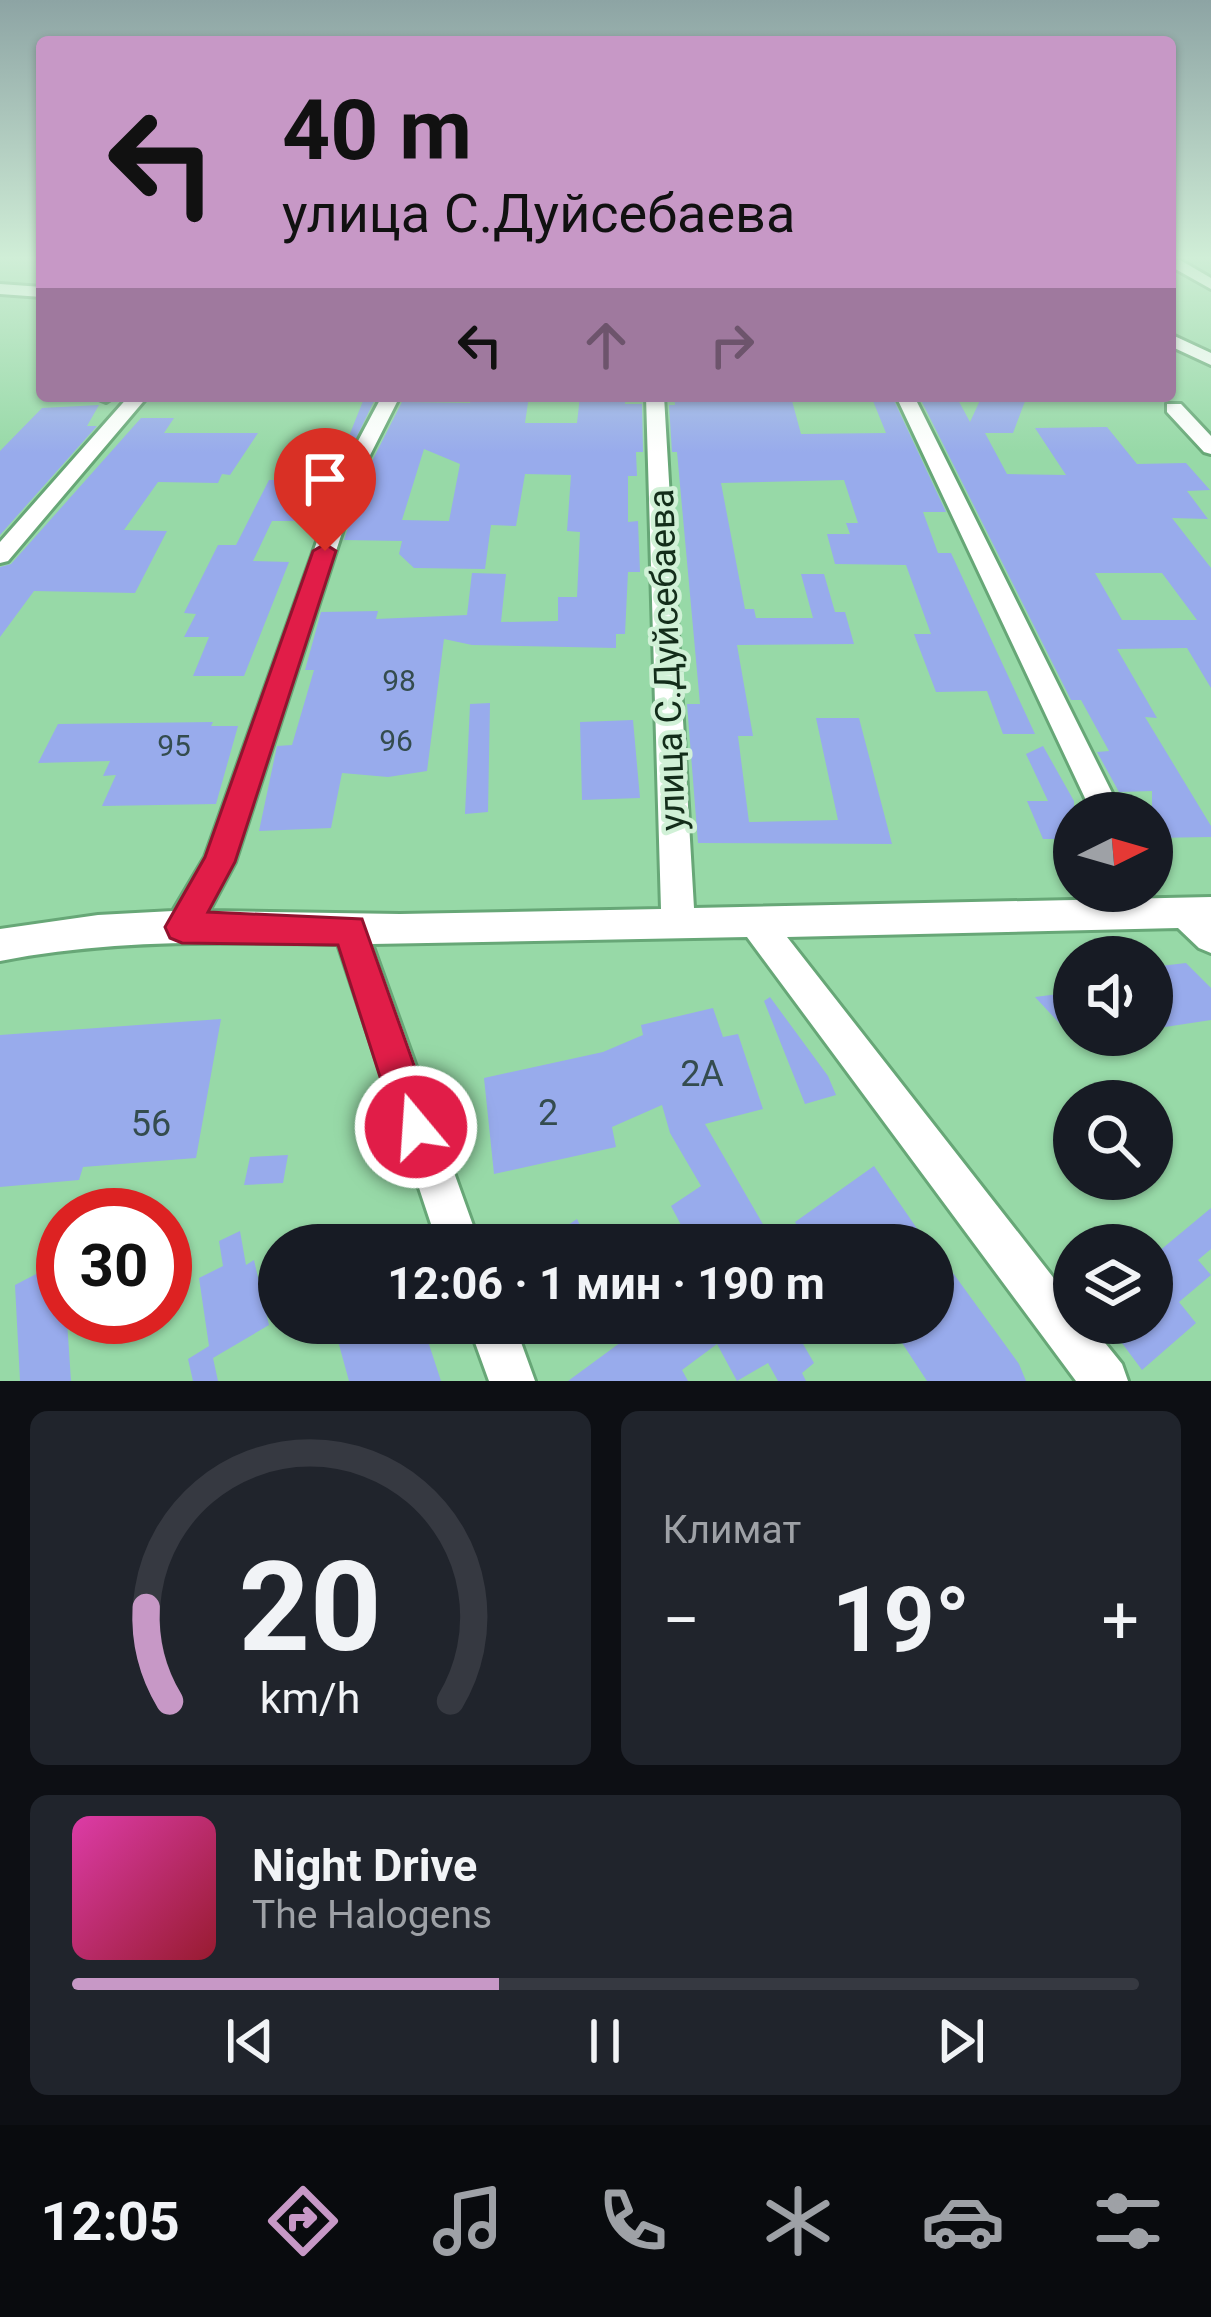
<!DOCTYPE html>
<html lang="ru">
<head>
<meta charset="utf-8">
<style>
	:root { --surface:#171b24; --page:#20242c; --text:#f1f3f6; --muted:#9ea1a6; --line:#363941; --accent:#c798c6 }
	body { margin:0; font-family:Roboto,sans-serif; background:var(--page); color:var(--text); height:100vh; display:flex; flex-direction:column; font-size:45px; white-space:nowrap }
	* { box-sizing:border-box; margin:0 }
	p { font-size:39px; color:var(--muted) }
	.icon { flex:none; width:66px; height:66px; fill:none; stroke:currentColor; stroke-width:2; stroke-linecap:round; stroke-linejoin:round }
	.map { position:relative; height:1381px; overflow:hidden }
	.details { display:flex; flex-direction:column; gap:30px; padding:30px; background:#0d0f14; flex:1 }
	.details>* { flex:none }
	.guide { position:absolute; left:36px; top:36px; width:1140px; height:366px; border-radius:12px; box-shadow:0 3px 9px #0004; background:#c798c6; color:#111; overflow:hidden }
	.needle { width:78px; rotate:85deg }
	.fabs { position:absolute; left:1053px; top:792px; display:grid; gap:24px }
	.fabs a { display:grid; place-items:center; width:120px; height:120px; border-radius:50%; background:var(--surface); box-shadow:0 3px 9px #0004; font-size:60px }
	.speed { position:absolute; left:36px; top:1188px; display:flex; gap:24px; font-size:60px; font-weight:700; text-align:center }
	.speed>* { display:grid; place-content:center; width:156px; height:156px; border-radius:50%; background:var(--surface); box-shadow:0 3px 9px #0004; line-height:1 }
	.speed .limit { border:18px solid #d22; background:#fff; color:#111 }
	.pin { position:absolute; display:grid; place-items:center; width:102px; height:102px; color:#fff; margin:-123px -51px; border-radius:50% 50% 50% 0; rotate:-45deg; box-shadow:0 0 12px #0007 }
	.pin .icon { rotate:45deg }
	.me { position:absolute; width:132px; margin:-66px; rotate:342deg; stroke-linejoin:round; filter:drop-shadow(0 0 9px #0008) }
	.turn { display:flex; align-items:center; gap:42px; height:252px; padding:0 48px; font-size:54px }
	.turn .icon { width:156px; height:156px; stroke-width:2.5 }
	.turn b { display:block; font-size:84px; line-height:102px }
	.lanes { display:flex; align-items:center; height:114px; padding:0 48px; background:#0003; justify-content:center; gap:60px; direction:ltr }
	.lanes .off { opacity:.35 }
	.big { font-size:90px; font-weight:700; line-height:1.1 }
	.details .widget { flex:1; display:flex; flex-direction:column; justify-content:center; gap:18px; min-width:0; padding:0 42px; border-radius:18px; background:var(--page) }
	.details .dial { align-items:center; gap:0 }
	.dial svg { height:312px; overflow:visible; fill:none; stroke:var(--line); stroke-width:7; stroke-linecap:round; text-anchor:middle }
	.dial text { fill:var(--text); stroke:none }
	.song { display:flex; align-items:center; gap:36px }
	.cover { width:144px; height:144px; border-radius:18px; background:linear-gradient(135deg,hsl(320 70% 55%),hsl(350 70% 35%)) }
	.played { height:12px; border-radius:6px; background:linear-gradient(90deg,var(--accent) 40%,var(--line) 40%) }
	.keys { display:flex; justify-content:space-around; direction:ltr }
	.heat { display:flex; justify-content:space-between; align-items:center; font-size:66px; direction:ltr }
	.details .tiles { flex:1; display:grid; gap:30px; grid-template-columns:1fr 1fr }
	.widget:last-child { grid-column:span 2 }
	.trip { position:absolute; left:258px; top:1224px; width:696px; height:120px; border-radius:60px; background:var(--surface); box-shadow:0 3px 9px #0004; font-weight:700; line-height:120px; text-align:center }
	.menu { display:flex; height:192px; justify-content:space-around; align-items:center; background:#090b0e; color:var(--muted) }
	.menu .icon { width:84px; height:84px }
	.menu .current { color:var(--accent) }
	.menu b { font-size:54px; color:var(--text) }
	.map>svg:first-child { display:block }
</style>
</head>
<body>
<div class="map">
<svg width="1211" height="1381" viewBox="0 0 1211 1381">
	<rect width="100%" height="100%" fill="#97d9a7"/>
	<path fill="#98abec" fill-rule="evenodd" d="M472,396H529L525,423H577L580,396H625V404H642L643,452H636L637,476H628V522L638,521L640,572H628L625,634H616V648L472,645L444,639L427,771L388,777L342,773L331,828L259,831L277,746L292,745L314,670H305L321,612L378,611L376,619L467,615L472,573L506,574L501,622L558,621V597H577L580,532L567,531L571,475L525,474L516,526L491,525L485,569L414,568L399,554L402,541L344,540L366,473L402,402L470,403ZM424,449L460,464L449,521L402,520Z
		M674,396L791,397L801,434L886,433L871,396H892L946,512H923L938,553H951L1035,734H1003L987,691L936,692L914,634H931L906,565L835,564L827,534H850L846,523H858L844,480L721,483L745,609H754L756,618H813L801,574H824L835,612H845L854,644L737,645L753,736H738L749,822L838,820L816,718H859L892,844L698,843L687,704H700L677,452H672L669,405H675Z
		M919,396H956L970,422L982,396H1027L1013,433H985L1007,474L1066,475L1035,428L1107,427L1137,464L1186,463L1210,490L1187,491L1208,519L1172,518L1211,568V688L1187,648L1117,649L1157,718L1145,717L1211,826V837L1152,838V791L1119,792L1097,752L1109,751L1081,700H1071ZM1095,573H1162L1197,620H1122Z
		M363,401H374L328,497L305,496L294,521H272L253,561L289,562L244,676H193L209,637H184L196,614L184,613L218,545H236L269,480H278L287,456H341Z
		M99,405L87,426H97L0,535V451L42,408Z
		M141,418H174L164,433H258L230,475L222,474L218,483L158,482L124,530L167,531L135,593L34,591L0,637V567L11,564Z
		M490,703L488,812L465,814L470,704Z
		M633,720L640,798L582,800L580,722Z
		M213,722L211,726H238L216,804L102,806L116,775L103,776L110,761L38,763L58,724Z
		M1043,746L1074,801V856L1066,839H1043L1027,801H1048L1026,754Z
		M1186,963L1211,988V1020L1152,1029V967Z
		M1074,992V1039L1035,997Z
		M770,997L828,1076L836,1095L805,1104L764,1001Z
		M713,1008L723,1037L738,1034L763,1109L705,1124L775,1245H724L713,1224L689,1240L671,1206L701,1186L670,1133L662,1105L612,1127L616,1147L494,1174L484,1078L603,1052L643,1035L641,1025Z
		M221,1019L196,1158L83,1167L79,1180L0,1187V1035Z
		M288,1155L283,1183L244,1185L250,1157Z
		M874,1166L918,1230L899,1245H809L795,1222Z
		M1211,1208V1249L1198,1260L1211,1275L1179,1302L1196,1323L1142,1370L1107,1323H1152V1257Z
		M577,1219L589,1245H538Z
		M240,1231L246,1265L254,1260L269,1325L213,1358L218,1381H193L188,1359L209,1346L199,1278L223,1266L219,1241Z
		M63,1260L71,1381H20L15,1285Z
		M953,1273L1019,1364L1026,1381H927L889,1323H933V1290Z
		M333,1323H422L441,1381H349Z
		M647,1323H791L814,1363L802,1373L806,1381H778L768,1363L737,1381L717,1344L682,1370L688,1381H568Z"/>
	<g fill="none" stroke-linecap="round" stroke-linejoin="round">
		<defs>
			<path id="minor" d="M1170,260H1180L1211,278V289L1170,266Z
				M0,284L42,287V297L0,294Z
				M1170,334L1211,353V365L1170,346Z
				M92,396H115L106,402Z
				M129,396H148L8,561L0,563V542Z
				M382,396H400L362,471L235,862L209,911L400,914L661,909L646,396H664L694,908L1211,897V953L1199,948L1178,928L787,937L1074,1304V1323H1089L1122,1364L1128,1381H1076L747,937L372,944L480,1245H438L338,944C224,942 112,939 0,961V929L98,915L173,911L205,857L342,471Z
				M896,396H914L1122,813H1092Z
				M1167,404H1181L1211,436V454L1204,452L1167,412Z
				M468,1323H514L535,1381H489Z"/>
		</defs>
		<use href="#minor" stroke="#67a777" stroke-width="6"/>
		<use href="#minor" fill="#fff" fill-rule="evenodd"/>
	</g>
	<linearGradient id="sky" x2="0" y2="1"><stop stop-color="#8da4a4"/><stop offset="0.57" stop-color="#d0eed7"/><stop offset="1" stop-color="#d0eed7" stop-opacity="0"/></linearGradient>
	<rect width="1211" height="453" fill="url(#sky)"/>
	<path fill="#e11d48" stroke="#92132f" stroke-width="3" d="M325,544L336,551L235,862L208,912L362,919L436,1127L430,1141L416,1147L402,1141L396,1127L338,945L182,943L170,938L165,927L205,857L313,551Z"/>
	<g text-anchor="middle" stroke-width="9" stroke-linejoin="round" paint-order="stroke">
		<g font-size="30" fill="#344c4e">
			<text x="399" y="691">98</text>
			<text x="396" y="751">96</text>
			<text x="174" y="756">95</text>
		</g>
		<g font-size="36" fill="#132d1a" stroke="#d1f1d7">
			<text transform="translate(666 660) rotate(-92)" y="13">улица С.Дуйсебаева</text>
		</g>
		<g font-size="36" fill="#344c4e">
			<text x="702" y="1086">2А</text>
			<text x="548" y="1125">2</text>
			<text x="151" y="1136">56</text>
		</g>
	</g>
</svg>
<div class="fabs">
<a><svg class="needle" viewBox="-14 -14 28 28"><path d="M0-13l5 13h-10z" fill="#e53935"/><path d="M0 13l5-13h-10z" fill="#9ea1a6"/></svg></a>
<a><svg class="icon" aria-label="sound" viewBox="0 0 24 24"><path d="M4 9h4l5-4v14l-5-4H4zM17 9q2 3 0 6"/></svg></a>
<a><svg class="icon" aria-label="search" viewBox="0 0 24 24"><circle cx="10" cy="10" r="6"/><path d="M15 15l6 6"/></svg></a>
<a><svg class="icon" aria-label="layers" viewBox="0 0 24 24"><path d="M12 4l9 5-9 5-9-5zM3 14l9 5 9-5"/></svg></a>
</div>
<div class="speed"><div class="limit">30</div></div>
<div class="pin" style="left:325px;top:551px;background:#d93025"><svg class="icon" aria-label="arrive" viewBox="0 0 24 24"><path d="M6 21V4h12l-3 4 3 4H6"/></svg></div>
<svg class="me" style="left:416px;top:1127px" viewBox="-20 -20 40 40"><circle r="17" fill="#e11d48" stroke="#fff" stroke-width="3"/><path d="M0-11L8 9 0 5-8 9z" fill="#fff"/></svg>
<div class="trip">12:06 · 1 мин · 190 m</div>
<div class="guide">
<div class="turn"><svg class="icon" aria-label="left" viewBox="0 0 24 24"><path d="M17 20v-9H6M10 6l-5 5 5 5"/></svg><div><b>40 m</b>улица С.Дуйсебаева</div></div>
<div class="lanes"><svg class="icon" aria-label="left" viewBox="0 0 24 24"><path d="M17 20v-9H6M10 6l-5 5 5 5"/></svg><svg class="icon off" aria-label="ahead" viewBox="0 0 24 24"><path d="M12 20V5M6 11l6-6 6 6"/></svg><svg class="icon off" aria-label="right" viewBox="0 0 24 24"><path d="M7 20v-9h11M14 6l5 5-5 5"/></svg></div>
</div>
</div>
<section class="details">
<div class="tiles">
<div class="widget dial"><svg viewBox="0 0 100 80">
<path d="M14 69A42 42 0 1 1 86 69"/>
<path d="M14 69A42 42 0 0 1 8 45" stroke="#c798c6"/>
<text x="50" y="56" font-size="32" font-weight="700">20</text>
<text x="50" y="72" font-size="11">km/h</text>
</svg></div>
<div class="widget"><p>Климат</p>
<div class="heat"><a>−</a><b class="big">19°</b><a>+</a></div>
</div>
<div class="widget">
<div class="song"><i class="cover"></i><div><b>Night Drive</b><p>The Halogens</p></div></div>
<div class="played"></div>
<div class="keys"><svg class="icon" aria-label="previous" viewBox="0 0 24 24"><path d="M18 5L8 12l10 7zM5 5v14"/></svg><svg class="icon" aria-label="pause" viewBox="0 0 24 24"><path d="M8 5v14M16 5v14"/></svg><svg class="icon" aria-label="next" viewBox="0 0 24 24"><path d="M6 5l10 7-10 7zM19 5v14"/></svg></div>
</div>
</div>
</section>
<nav class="menu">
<b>12:05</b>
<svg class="icon current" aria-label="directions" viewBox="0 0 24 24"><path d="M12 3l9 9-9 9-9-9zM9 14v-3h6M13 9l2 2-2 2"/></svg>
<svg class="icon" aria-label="music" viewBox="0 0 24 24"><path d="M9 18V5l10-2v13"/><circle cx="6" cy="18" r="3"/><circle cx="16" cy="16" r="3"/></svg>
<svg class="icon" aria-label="phone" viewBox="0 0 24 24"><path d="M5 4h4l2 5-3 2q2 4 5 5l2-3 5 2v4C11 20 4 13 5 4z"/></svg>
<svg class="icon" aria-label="climate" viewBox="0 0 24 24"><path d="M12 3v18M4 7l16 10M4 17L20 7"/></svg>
<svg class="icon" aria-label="car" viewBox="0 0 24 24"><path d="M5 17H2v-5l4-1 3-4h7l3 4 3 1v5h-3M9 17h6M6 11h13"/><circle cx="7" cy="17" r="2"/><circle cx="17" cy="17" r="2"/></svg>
<svg class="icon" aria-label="filters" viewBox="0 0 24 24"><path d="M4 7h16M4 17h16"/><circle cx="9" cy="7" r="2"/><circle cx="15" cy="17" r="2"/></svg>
</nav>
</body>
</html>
